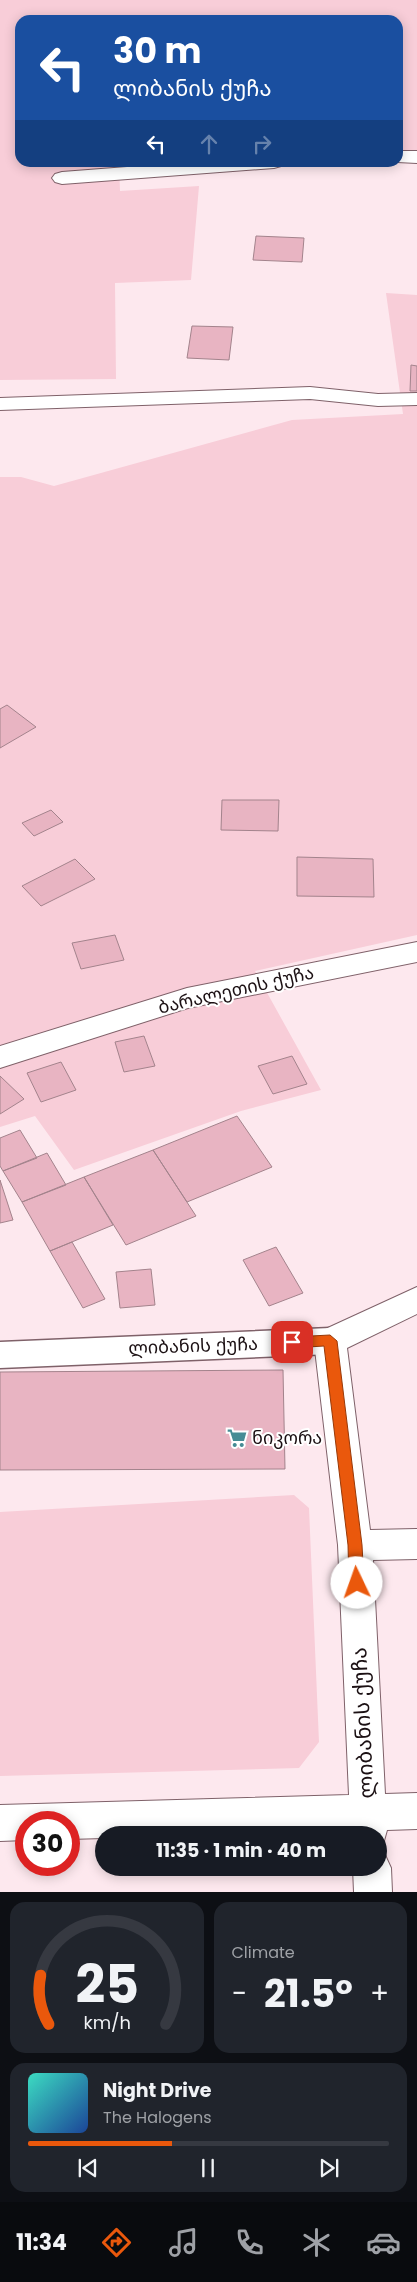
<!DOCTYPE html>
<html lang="en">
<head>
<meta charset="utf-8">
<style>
	:root { --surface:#171b24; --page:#20242c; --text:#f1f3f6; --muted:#9ea1a6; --line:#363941; --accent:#ea580c }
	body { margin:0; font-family:Poppins,"Noto Sans Georgian",sans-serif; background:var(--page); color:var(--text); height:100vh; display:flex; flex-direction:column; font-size:19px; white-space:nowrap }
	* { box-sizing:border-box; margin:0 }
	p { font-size:16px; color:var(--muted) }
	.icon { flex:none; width:28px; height:28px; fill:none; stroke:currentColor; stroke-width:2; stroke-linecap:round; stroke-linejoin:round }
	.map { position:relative; height:1892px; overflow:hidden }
	.panel { display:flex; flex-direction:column; gap:10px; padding:10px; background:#0d0f14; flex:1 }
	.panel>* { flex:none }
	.top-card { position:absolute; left:15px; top:15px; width:388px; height:152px; border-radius:15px; box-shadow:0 2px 12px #0003; background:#1a4fa0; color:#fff; overflow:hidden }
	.speed { position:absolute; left:15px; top:1811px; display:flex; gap:10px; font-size:25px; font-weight:700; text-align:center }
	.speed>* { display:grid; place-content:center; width:65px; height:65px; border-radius:50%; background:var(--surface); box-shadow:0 2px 12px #0003; line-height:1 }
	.speed .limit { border:8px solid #d22; background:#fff; color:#111 }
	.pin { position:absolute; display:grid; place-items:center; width:42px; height:42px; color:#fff; margin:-21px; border-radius:10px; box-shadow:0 2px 8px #0006 }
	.me { position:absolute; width:55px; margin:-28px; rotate:357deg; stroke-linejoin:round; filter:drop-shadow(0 0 4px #0008) }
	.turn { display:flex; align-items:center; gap:18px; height:105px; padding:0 15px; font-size:22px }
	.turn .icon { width:65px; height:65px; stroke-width:2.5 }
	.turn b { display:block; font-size:35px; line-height:42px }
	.lanes { display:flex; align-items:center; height:48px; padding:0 15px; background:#0003; justify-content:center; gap:25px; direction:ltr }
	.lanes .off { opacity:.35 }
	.big { font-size:38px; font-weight:700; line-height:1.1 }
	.panel .card { flex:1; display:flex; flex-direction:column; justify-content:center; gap:8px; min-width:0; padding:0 18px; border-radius:15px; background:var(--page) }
	.panel .dial { align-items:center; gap:0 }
	.dial svg { height:130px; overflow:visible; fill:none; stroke:var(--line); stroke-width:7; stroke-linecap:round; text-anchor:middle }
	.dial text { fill:var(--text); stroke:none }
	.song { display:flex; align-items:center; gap:15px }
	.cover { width:60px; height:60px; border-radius:8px; background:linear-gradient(135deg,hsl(170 70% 55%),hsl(220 70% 35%)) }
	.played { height:5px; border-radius:2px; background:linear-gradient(90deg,var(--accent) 40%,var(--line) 40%) }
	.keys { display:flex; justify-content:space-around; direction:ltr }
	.heat { display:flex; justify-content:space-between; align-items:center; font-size:28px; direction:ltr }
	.panel .tiles { flex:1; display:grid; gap:10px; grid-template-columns:1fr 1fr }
	.card:last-child { grid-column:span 2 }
	.trip { position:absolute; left:95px; top:1826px; width:292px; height:50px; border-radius:25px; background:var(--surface); box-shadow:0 2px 12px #0003; font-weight:700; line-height:50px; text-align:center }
	.tabs { display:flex; height:80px; justify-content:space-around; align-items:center; background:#090b0e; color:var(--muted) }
	.tabs .icon { width:35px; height:35px }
	.tabs .on { color:var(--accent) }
	.tabs b { font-size:22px; color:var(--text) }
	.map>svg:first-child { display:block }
</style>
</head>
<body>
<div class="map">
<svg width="417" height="1892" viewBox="0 0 417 1892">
	<rect width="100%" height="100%" fill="#fde8ee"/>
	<path fill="#f8cdd8" d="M0,0H417V150L398,151V20H20V162L119,163L120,191L199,186L191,280L115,283L116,379L0,380Z
		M386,293L417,295V935L255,971L321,1090L241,1111L74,1170L35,1116L0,1127V477H21L54,486L292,420L403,414Z
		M294,1495L309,1508L319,1742L299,1768L0,1776V1512Z"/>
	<path fill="#e8b4c2" stroke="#a3838c" d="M256,236L304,238L302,262L253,260Z
		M192,326L233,327L229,360L187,358Z
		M411,365L417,366V391H410Z
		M7,705L36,727L0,748V709Z
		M222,800H279L278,831L221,830Z
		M51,810L63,822L34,836L22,823Z
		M297,857L373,859L374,897L297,896Z
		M75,859L95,879L41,906L22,886Z
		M115,935L124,960L81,969L72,943Z
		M144,1036L155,1066L124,1072L115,1042Z
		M292,1056L307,1084L273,1094L258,1066Z
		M61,1062L76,1090L41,1102L27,1073Z
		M0,1076L24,1099L0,1114Z
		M237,1116L272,1167L187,1202L153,1150Z
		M20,1130L37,1158L3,1171L0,1166V1138Z
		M153,1150L196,1216L126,1245L84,1177Z
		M47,1153L66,1185L22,1202L3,1171Z
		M84,1177L113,1225L50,1251L22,1202Z
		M0,1180L13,1220L0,1223Z
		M72,1242L105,1299L83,1308L50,1251Z
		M276,1247L303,1293L269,1306L243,1260Z
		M151,1269L155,1305L120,1308L116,1272Z
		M283,1370L285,1469L0,1470V1372Z"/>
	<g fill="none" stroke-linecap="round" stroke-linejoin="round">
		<defs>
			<path id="service" d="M330,1328L341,1332L345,1341L341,1350L330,1354L0,1368V1342Z"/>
			<path id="minor" d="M398,151H417V163L397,162Z
				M192,162H283L281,166L274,168L62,184L55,182L52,178L55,174L62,172Z
				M310,387L378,394L417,393V405L378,406L310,399L0,410V398Z
				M417,942V962L188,1008L0,1068V1046L187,988Z
				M417,1287V1314L347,1348L370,1530L417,1529V1559L373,1560L385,1794L417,1793V1829L387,1830L382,1848L379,1849V1835H350V1831L104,1835V1838L69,1839V1822H26V1840L0,1841V1805L349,1795L338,1545L314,1341L319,1332Z
				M379,1852L385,1855L391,1868L392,1892H354L353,1868H379Z"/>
		</defs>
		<use href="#service" stroke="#7f6169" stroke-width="3"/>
		<use href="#minor" stroke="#7f6169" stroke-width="2"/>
		<use href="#service" fill="#fff" fill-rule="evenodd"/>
		<use href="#minor" fill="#fff" fill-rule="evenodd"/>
	</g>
	<path fill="#ea580c" stroke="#983908" d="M330,1335L337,1341L362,1545L364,1583L362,1588L357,1590L352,1588L349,1583L348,1545L324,1346L292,1348L285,1342L292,1337Z"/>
	<defs>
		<symbol id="supermarket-bare" viewBox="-9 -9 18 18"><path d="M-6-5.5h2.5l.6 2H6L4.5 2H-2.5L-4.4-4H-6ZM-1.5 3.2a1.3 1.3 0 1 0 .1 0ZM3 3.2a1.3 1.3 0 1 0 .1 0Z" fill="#468c95" stroke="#fff" stroke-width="2.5" paint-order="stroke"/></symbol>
	</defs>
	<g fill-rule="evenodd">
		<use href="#supermarket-bare" x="223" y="1424" width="28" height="28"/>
	</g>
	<g text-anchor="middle" stroke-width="4" stroke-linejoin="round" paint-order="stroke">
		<g font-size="18" fill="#1b1013" stroke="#fff">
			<text transform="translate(236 990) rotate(-13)" y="6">ბარალეთის ქუჩა</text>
			<text transform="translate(193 1346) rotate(-2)" y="6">ლიბანის ქუჩა</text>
		</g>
		<g font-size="18" fill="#1b1013" stroke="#fff" text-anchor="start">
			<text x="252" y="1444">ნიკორა</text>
		</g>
		<g font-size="21" fill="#1b1013" stroke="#fff">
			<text transform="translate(363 1723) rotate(-93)" y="7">ლიბანის ქუჩა</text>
		</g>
	</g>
</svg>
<div class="speed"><div class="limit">30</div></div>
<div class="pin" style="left:292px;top:1342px;background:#d93025"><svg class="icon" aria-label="arrive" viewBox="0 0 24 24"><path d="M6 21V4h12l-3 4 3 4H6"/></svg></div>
<svg class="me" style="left:357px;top:1583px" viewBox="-20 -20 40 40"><circle r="19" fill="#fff"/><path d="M0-13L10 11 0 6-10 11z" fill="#ea580c"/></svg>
<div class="trip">11:35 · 1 min · 40 m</div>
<div class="top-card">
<div class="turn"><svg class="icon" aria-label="left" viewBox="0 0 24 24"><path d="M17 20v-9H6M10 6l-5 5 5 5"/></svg><div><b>30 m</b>ლიბანის ქუჩა</div></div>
<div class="lanes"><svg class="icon" aria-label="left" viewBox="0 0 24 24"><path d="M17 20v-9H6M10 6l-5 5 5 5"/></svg><svg class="icon off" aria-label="ahead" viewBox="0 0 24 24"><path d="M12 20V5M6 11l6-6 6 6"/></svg><svg class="icon off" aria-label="right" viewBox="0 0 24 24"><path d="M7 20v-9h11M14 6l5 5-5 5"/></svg></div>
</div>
</div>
<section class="panel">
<div class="tiles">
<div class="card dial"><svg viewBox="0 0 100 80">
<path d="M14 69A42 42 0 1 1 86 69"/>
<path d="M14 69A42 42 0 0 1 9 39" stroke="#ea580c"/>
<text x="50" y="56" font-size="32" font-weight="700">25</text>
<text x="50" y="72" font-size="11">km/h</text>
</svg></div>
<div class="card"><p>Climate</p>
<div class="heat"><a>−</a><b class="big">21.5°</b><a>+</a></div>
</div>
<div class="card">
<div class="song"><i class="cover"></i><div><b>Night Drive</b><p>The Halogens</p></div></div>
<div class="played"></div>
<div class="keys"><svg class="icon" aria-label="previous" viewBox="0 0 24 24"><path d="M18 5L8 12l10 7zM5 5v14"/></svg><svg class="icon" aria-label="pause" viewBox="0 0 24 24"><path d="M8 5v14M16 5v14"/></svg><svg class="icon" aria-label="next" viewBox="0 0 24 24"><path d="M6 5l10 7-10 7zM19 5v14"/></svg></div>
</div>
</div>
</section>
<nav class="tabs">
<b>11:34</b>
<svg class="icon on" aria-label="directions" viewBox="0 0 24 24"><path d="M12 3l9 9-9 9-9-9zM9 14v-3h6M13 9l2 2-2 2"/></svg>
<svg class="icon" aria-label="music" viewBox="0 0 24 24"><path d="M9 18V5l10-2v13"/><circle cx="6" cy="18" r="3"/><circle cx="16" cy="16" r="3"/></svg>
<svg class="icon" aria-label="phone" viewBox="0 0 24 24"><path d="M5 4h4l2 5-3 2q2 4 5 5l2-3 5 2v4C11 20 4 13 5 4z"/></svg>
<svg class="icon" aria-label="climate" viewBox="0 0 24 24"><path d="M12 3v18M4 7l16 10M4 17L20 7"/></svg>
<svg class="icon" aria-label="car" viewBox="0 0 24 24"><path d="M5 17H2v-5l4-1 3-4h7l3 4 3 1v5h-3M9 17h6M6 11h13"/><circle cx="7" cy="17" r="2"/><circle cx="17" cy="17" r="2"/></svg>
</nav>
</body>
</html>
